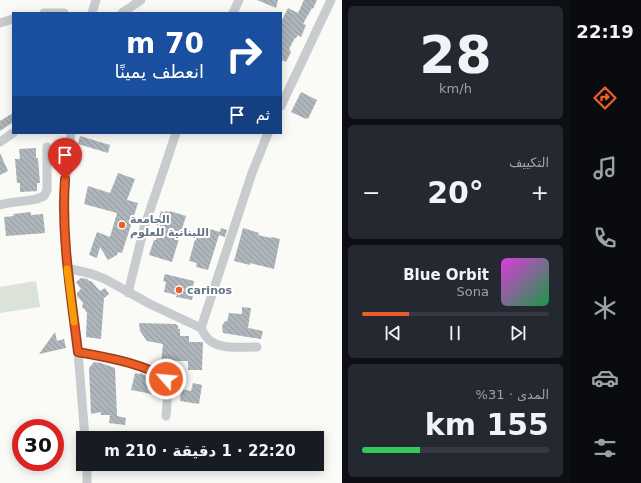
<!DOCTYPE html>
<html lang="ar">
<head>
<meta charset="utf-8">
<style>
	:root { --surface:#171b24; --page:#242831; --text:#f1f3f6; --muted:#9ea1a6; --line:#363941; --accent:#ec5e25 }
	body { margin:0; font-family:"DejaVu Sans","Noto Sans Arabic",sans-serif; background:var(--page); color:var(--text); direction:rtl; height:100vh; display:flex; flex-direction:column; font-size:15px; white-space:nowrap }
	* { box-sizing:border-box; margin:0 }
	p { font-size:13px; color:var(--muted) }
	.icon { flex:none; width:22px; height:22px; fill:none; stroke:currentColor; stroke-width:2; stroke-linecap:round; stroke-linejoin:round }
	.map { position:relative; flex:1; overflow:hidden; direction:ltr }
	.panel { display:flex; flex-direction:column; gap:6px; padding:6px; background:#0d0f14; width:227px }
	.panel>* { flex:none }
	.hud { position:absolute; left:12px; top:12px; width:270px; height:122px; border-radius:0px; box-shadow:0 2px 10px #0003; direction:rtl; background:#1a4fa0; color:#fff; overflow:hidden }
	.speed { position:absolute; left:12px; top:419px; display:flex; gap:8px; font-size:20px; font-weight:700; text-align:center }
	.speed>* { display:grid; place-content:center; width:52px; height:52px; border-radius:50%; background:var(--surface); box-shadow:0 2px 10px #0003; line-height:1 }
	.speed .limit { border:6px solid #d22; background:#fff; color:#111 }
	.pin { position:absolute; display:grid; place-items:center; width:34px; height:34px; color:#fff; margin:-41px -17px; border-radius:50% 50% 50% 0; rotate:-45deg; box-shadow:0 0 4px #0007 }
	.pin .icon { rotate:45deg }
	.me { position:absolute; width:44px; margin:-22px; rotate:297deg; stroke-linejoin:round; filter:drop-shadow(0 0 3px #0008) }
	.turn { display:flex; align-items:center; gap:14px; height:84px; padding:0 12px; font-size:18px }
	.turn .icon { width:52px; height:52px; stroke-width:2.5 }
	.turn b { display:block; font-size:28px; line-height:34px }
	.then { display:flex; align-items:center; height:38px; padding:0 12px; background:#0003; gap:8px; font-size:15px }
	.big { font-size:30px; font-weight:800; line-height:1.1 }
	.panel .widget { flex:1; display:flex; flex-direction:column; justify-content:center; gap:6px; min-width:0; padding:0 14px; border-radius:6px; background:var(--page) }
	.panel .dial { align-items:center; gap:0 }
	.dial b { font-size:52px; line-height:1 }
	.song { display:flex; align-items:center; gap:12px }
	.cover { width:48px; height:48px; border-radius:6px; background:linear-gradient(135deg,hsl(300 70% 55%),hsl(140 70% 35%)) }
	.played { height:4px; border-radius:2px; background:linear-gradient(90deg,var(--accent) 25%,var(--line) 25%) }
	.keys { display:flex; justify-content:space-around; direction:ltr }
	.heat { display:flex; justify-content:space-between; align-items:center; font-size:22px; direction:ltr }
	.charge { height:6px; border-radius:3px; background:linear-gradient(90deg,#34c759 31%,var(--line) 0) }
	.trip { position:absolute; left:76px; top:431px; width:248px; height:40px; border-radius:0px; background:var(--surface); box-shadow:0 2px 10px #0003; font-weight:800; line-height:40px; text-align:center; direction:rtl }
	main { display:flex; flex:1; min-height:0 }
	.tab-bar { display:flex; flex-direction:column; width:72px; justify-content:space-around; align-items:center; background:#090b0e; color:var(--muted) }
	.tab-bar .icon { width:28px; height:28px }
	.tab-bar .current { color:var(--accent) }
	.tab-bar b { font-size:18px; color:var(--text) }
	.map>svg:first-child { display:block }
</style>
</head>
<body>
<main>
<nav class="tab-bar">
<b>22:19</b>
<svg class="icon current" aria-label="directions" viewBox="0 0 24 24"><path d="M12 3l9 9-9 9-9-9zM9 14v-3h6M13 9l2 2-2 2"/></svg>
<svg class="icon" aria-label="music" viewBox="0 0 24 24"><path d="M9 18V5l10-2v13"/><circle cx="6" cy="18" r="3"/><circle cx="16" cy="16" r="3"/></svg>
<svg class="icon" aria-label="phone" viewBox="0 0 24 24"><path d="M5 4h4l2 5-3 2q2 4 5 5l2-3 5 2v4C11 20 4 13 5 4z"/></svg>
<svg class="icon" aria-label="climate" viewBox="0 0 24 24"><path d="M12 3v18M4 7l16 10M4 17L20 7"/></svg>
<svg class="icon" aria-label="car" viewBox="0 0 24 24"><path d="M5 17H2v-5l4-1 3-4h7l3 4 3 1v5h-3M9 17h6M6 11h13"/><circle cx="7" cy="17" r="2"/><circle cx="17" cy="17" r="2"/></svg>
<svg class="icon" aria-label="filters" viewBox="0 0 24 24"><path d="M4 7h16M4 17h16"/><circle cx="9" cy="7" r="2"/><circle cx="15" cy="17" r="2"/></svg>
</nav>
<section class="panel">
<div class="widget dial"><b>28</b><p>km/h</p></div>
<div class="widget"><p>التكييف</p>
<div class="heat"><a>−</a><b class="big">20°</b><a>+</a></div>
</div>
<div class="widget">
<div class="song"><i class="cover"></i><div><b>Blue Orbit</b><p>Sona</p></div></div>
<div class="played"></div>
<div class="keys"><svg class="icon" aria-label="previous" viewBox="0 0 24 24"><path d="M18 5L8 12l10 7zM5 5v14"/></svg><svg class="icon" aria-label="pause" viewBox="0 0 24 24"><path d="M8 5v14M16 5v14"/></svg><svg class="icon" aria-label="next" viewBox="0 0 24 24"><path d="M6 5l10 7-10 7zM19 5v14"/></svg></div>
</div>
<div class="widget"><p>المدى · 31%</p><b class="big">155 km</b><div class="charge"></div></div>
</section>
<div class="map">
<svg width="342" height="483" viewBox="0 0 342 483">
	<defs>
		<pattern id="building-back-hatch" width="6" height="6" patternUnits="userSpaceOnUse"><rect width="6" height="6" fill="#aeb6bc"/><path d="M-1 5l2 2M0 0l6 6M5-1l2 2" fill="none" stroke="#91999e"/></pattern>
	</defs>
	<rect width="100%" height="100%" fill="#fafaf7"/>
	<path fill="#dbe2d8" d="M36,281L40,307L0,313V287Z"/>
	<path fill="url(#building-back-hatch)" d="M257,0H278L276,8Z
		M304,0H317L313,9L312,8L303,24L306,25L301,37L298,35L296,38H295L289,49L291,52L286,62L281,60V22L288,8L298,13Z
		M301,92L317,100L308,119L306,118V119L291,112Z
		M13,113V122L0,131V121Z
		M80,136L110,145L108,153L78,144Z
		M36,148V158H38L40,183H37V191L20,192V183H17L15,159H20L19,149Z
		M0,153L8,171L0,175Z
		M118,173L135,179L127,200L138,203L122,253L118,252L117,255L108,260L100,247L97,258L89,255L97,232L110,237L117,213L84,204L88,186L110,193Z
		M161,211L165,213V211L170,212V211L186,216L172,262L149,255L154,240H156L160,228L156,227Z
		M31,212V215L43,214L45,233L6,236L4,217L14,216L13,214Z
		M206,228L220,232L208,270L196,267L197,263L189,261L198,229L205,232Z
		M221,228L227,230L225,237L219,235Z
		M243,228L259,233L258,235L271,238L272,237L280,239L274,269L250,263V265L234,261Z
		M165,274L194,281L193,287L195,288L192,300L176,297L177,295L164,292L166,282L163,281Z
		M81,278L87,279L89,281H91L100,291L105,288L109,294L104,298L101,339L86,337L87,312L85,311V309L82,308L83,303L77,296V293L81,289L76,282Z
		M242,307L251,308L248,328L263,331L261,339L223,333L222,326L225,321L227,322L229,313L242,314Z
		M139,323L176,324L178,326V329H180V336H189V342H203L202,370H188V361H173V365L161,363L163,344L147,341L140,331Z
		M55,332L57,341L64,339L66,348L39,354Z
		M94,362L101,363L115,368L117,416L126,418L125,425L109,423L110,415H101V412L91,414L89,368Z
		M135,373L140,374V373L155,380L156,385L153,388L152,394L131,390Z
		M193,383L202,385L199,404L180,401L181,389L191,391Z"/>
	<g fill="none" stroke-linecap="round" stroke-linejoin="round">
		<path stroke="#c8cccf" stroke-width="9" d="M44,13H64
			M92,13L96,0
			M122,13L141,0
			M233,13L239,0
			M0,23L13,19
			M281,106L331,0
			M71,133L63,203L65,240L78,352L85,438
			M0,142L13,133
			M0,205C14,200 32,203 44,196L47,190V147
			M67,268L92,274L105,279L150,304L201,328L252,173L268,133
			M128,293L144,228L176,133
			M201,328C203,332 205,336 208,339C219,350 242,347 257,347
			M78,352C104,357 144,363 165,379L168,392L166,416
			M87,483V464"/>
	</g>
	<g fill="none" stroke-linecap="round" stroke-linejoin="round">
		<defs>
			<path id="route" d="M65,179C61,237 71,294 78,352C104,357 144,363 166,379"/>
		</defs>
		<use href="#route" stroke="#993d18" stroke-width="10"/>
		<use href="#route" stroke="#ec5e25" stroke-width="7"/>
		<path stroke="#f59e0b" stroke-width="7" d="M67,269L74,322"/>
	</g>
	<g fill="#ec5e25" stroke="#fff" stroke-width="1.5">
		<circle cx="122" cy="225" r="4"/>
		<circle cx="179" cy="290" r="4"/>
	</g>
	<g text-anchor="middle" stroke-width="4" stroke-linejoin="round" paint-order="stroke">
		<g font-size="11" font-weight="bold" fill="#637484" stroke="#fff" text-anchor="start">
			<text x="130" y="223">الجامعة<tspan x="130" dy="13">اللبنانية للعلوم</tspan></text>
			<text x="187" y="294">carinos</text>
		</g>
	</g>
</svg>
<div class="speed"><div class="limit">30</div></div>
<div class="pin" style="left:65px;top:179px;background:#d93025"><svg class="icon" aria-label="arrive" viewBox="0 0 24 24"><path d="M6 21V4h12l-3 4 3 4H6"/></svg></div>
<svg class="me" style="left:166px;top:379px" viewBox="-20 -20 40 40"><circle r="17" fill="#ec5e25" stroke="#fff" stroke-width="3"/><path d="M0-11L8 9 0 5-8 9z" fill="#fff"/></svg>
<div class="trip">22:20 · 1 دقيقة · 210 m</div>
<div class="hud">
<div class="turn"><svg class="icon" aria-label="right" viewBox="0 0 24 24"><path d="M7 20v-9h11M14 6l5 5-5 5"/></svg><div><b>70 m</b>انعطف يمينًا</div></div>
<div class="then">ثم<svg class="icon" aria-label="arrive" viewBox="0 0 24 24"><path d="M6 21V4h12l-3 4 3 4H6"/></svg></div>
</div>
</div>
</main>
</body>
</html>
